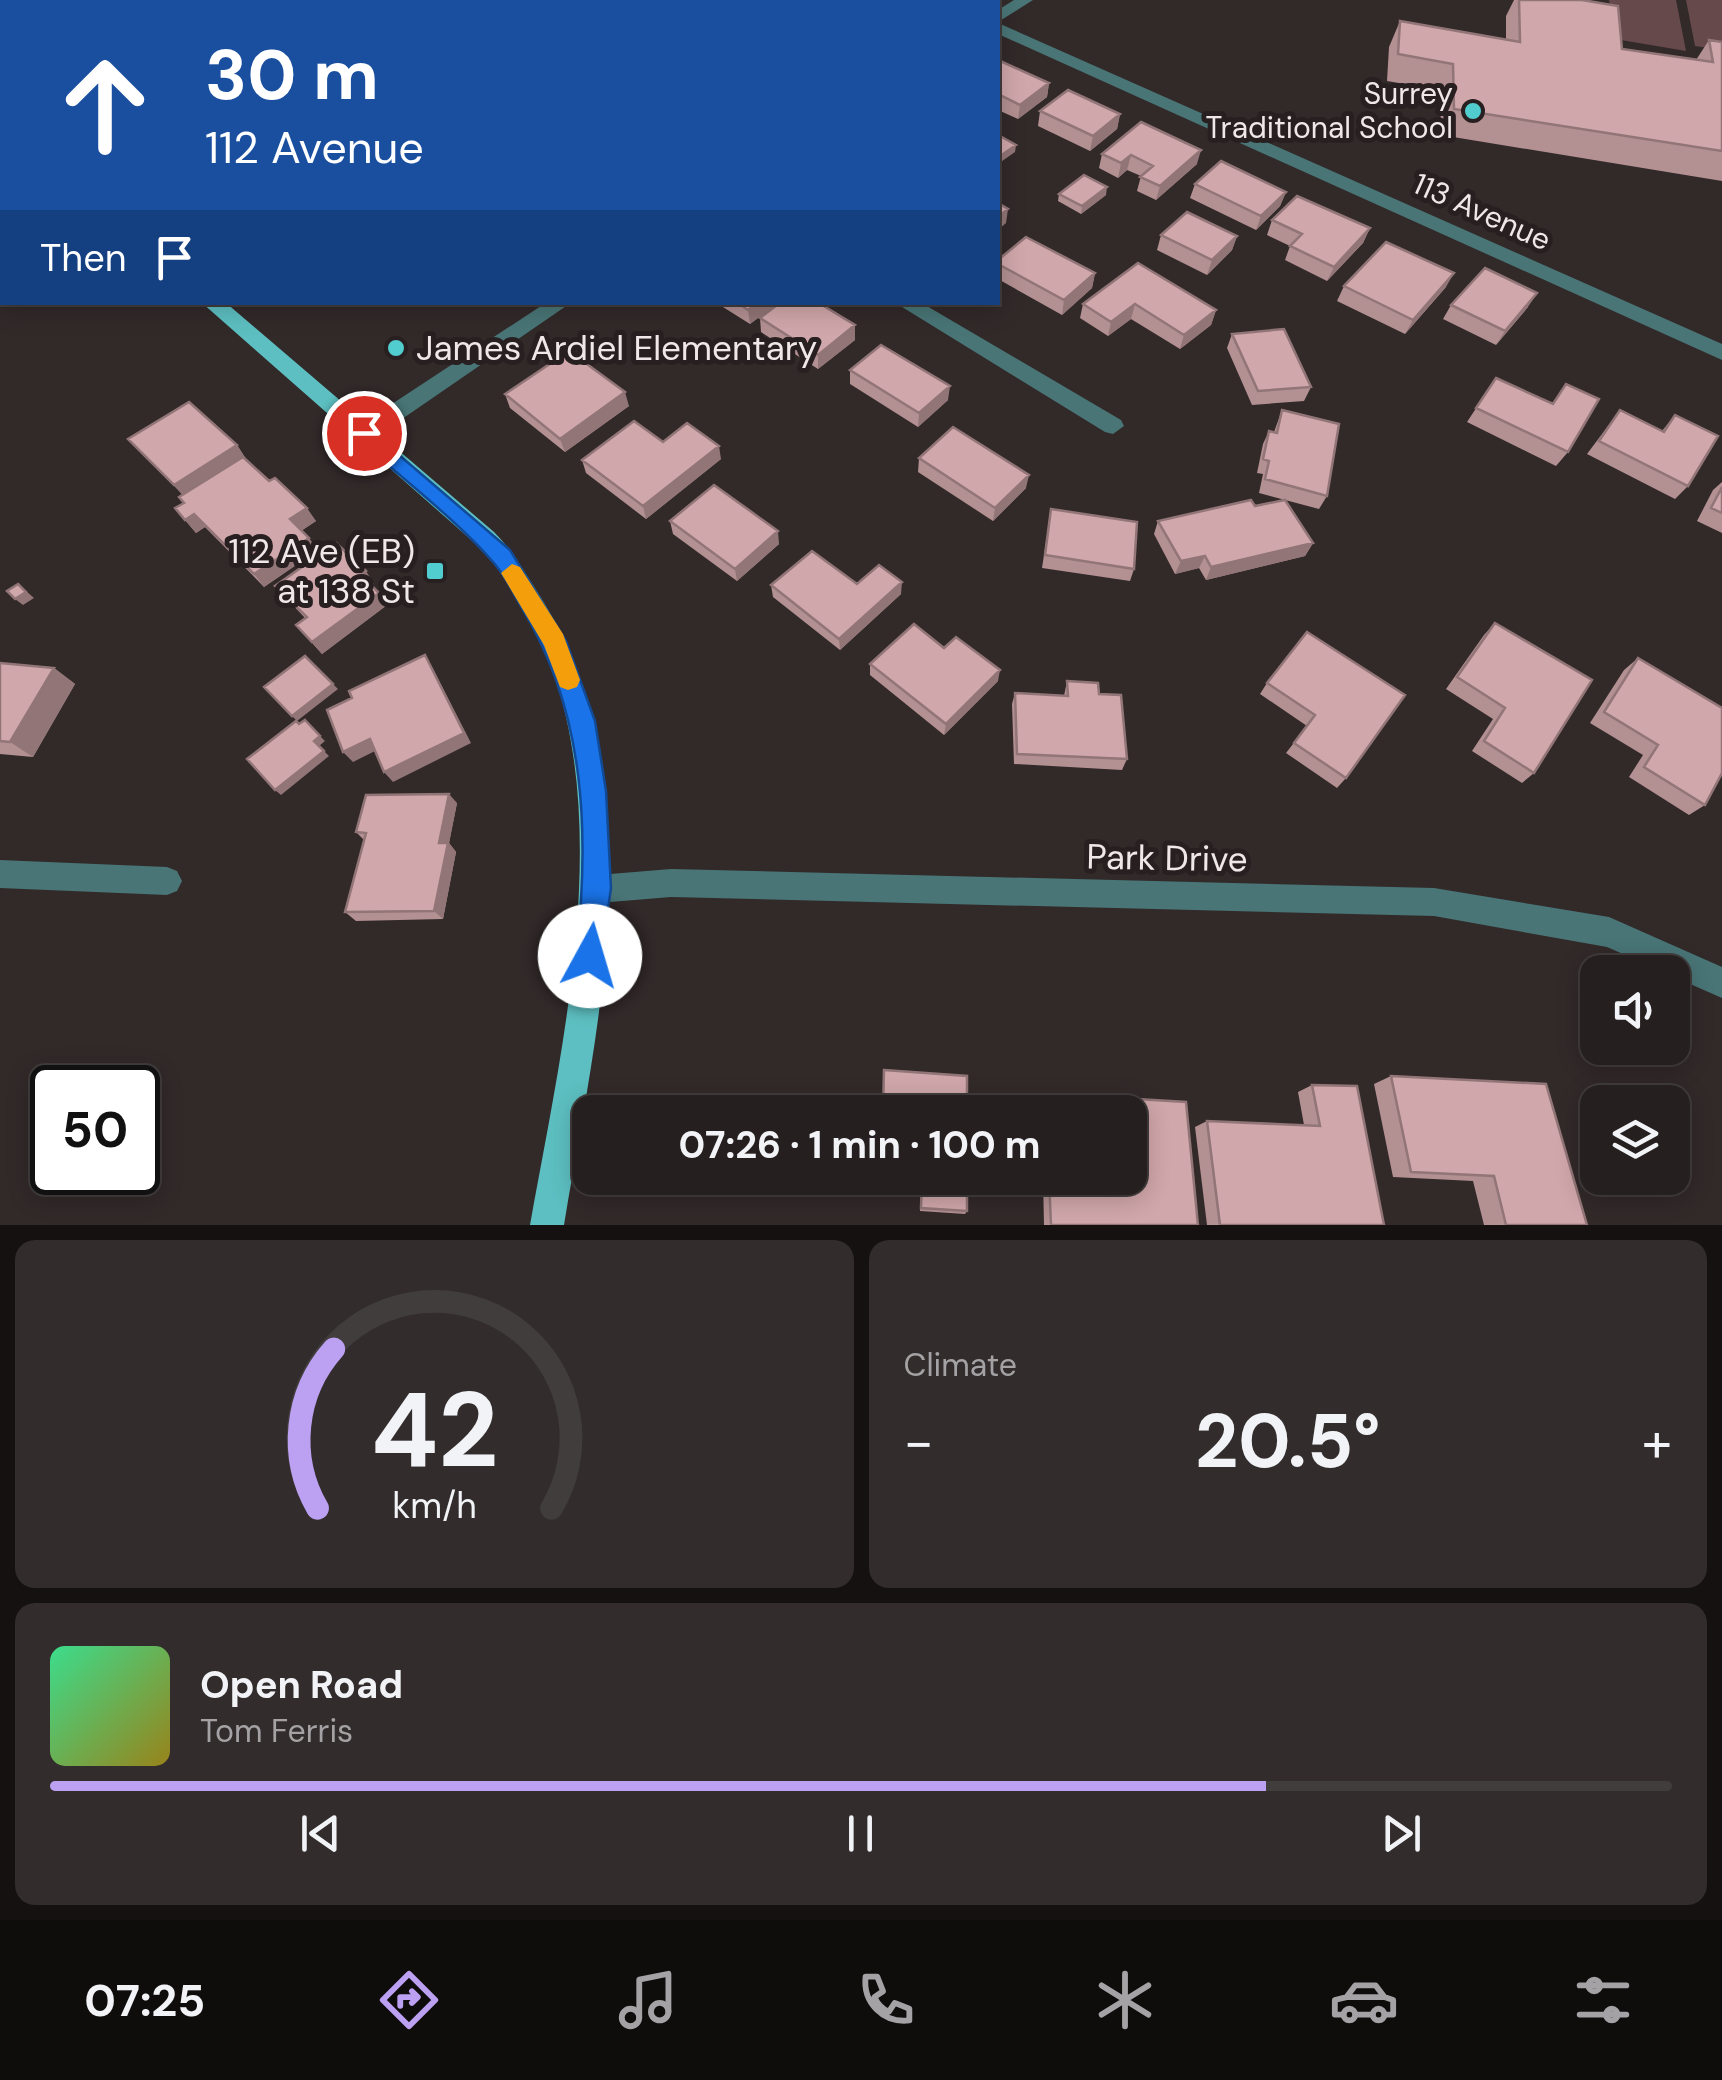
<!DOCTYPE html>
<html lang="en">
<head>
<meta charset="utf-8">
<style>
	:root { --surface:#261f1f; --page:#322c2c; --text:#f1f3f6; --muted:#a4a2a4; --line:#423d3d; --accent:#bca0f2 }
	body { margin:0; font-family:"DM Sans",sans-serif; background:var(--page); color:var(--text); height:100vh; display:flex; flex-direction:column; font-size:38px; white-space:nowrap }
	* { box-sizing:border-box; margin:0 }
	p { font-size:32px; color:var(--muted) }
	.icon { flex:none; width:55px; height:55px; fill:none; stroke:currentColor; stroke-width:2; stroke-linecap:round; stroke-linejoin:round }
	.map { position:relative; height:1225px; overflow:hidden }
	.side { display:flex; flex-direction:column; gap:15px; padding:15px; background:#151111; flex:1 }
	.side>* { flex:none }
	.banner { position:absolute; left:0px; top:0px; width:1000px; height:305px; box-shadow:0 5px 25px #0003,0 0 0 2px var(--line); background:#1a4fa0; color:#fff; overflow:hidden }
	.tools { position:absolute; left:1580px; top:955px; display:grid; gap:20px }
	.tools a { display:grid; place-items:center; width:110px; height:110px; border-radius:20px; background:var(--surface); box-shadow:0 5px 25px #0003,0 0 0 2px var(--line); font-size:50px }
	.speed { position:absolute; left:30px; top:1065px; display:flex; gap:20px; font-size:50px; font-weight:700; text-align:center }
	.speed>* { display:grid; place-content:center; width:130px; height:130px; border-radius:50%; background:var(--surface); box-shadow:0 5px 25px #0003,0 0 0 2px var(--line); line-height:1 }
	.speed .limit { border:5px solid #111; border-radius:15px; background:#fff; color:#111 }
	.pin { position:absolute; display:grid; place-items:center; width:85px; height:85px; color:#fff; margin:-42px; border:5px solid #fff; border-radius:50%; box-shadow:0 2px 10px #0007 }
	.me { position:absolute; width:110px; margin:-55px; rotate:6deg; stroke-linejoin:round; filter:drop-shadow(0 0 8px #0008) }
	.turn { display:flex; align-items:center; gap:35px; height:210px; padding:0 40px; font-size:45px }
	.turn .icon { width:130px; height:130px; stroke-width:2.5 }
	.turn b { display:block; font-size:70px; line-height:85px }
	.then { display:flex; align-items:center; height:95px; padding:0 40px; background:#0003; gap:20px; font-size:38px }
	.big { font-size:75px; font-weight:700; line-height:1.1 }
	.side .widget { flex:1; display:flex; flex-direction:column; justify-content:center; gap:15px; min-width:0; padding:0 35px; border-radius:20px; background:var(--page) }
	.side .dial { align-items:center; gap:0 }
	.dial svg { height:260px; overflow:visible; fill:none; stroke:var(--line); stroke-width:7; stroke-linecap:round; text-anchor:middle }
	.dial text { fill:var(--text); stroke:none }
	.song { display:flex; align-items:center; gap:30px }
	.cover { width:120px; height:120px; border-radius:15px; background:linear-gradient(135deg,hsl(150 70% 55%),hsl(50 70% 35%)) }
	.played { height:10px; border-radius:5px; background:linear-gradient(90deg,var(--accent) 75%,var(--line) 75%) }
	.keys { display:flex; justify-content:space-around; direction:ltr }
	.heat { display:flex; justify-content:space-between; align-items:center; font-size:55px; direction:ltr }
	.side .tiles { flex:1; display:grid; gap:15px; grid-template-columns:1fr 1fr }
	.widget:last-child { grid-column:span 2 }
	.trip { position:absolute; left:572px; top:1095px; width:575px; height:100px; border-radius:20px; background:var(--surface); box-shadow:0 5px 25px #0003,0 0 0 2px var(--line); font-weight:700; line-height:100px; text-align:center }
	.tabs { display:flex; height:160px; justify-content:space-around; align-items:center; background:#0f0c0c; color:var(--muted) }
	.tabs .icon { width:70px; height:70px }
	.tabs .on { color:var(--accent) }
	.tabs b { font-size:45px; color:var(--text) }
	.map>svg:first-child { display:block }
</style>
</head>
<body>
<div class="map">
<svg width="1722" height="1225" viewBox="0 0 1722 1225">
	<rect width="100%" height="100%" fill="#322929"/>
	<path fill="#66494b" d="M1609,0H1676L1686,51L1615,39Z
		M1686,0H1722V50L1695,46Z"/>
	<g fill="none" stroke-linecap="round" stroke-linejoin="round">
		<path fill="#497576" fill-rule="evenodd" d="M927,0H947L949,2H929Z
			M1014,0H1033L998,22V10Z
			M998,23L1722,344V360L998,34Z
			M547,302H572L373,439H357L354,433L357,427Z
			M894,302H920L1121,420L1124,426L1113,434L1105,432Z
			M0,860L167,867L177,871L182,881L177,891L167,895L0,888Z
			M671,869L1434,888L1609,917L1722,967V998L1672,976V972H1664L1607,947L1434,916L671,897L598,903L588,899L583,889L588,879L598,875Z"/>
		<path fill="#5dbfc1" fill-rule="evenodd" d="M0,118H2V130H0Z
			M201,302H225L494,532C512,550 525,572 538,593C658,782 598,1019 564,1225H530C567,1016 643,718 477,545Z"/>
	</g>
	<path fill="#b39092" d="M305,0H501L502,2H306Z
		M1514,0H1582L1622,49L1696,60L1709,40L1722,42V181L1441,135L1440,90L1387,81L1389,47L1400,21L1506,40V16Z
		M998,60L1049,83L1047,97L1018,119L998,110Z
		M1040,111L1120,114L1117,129L1090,151L1038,126Z
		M1141,122L1197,164L1156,200L1137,191L1141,176L1127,170L1118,178L1099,168L1102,154Z
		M1195,184L1286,192L1280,206L1256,230L1190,198Z
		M1059,194L1106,195L1081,214L1058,201Z
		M1272,220L1370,228L1363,243L1327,281L1285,260L1290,246L1267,235Z
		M1161,235L1237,236L1232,250L1207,275L1157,250Z
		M998,260L1095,273L1092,288L1062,315L998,279Z
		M1138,263L1216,310L1211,325L1180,349L1131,319L1108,336L1080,318L1083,304Z
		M1344,286L1446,287L1405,334L1337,301Z
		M715,302H779L750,324Z
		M1451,305L1528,307L1496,345L1443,319Z
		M760,318L855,325V340L818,369L761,332Z
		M1232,334L1311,387L1304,401L1252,405L1227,348Z
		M850,370L948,400L918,427L850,384Z
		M1496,378L1552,404L1566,384L1568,452L1556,466L1467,422Z
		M505,394L629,406L565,452L510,408Z
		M1282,410L1327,496L1319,509L1259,493L1263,474L1257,473L1263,444L1269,431L1274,432Z
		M1620,410L1662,431L1675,415L1688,486L1675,499L1587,454Z
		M128,439L237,445L246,459L316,521L301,531L318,550L264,587L205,527L196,533L175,508L184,503L183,495Z
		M919,458L1026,488L993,521L918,472Z
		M721,459L646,519L586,473L582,460Z
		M1722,482V533L1697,521L1713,490Z
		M1255,506L1313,543L1305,556L1206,580L1199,568L1175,574L1154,534L1158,521Z
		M1051,509L1134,569L1130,581L1042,568Z
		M670,521L779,544L737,581L673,534Z
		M374,584L372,586L379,593L387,605L322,654L296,625L305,618L275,586Z
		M771,585L901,594L840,650L773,597Z
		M1495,623L1534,773L1522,783L1472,751L1493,719L1446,689L1484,635Z
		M944,648L998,681L944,735L870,675V664Z
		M1638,658L1705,805L1689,815L1629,777L1643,755L1590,723L1624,670Z
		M0,663L54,668L75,684L33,757L0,754Z
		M1067,681L1099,694L1127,759L1122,770L1014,764L1012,704L1015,693L1064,696Z
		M1267,683L1405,695L1346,778L1337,788L1286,753L1307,726L1260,694Z
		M457,803L449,843L456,852L443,919L356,921L345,912L364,840L356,832Z
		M1391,1076L1587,1225H1484L1473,1181L1393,1177L1374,1084Z
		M1312,1085L1384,1225H1207L1195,1127L1207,1121L1304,1125L1298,1092Z
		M1137,1099L1198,1225H1044L1043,1178H1130V1112L1129,1106Z
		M920,1178H967V1211L965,1214L920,1211Z"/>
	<path fill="#927577" d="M452,0H501L502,2H447Z
		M1049,83L1047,97L1018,119L1020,105Z
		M1120,114L1117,129L1090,151L1093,136Z
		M1016,145L1015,152L998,164L999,157Z
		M1201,150L1197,164L1156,200L1160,186Z
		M1131,155L1127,170L1118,178L1121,163Z
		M1107,187L1106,195L1081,214L1082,206Z
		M1286,192L1280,206L1256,230L1261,216Z
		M1008,209L1006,223L998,230V217Z
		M1370,228L1363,243L1327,281L1334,267Z
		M1237,236L1232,250L1207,275L1212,260Z
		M2,271V291L0,292V272Z
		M1095,273L1092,288L1062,315L1064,300Z
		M1454,273L1446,287L1405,334L1413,320Z
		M1537,293L1528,307L1496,345L1505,331Z
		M758,302H779L750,324L748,310Z
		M1135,304L1131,319L1108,336L1111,322Z
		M1216,310L1211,325L1180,349L1184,335Z
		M855,325V340L818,369V355Z
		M950,386L948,400L918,427L919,413Z
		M625,392L629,406L565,452L560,439Z
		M237,445L246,459L185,498L174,485Z
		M719,446L721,459L646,519L643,506Z
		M1029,475L1026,488L993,521L995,508Z
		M307,508L316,521L299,532L290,519Z
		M194,514L205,527L196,533L185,520Z
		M778,531L779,544L737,581L735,569Z
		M309,538L318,550L264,587L254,574Z
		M1313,543L1305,556L1206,580L1211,567Z
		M1205,556L1199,568L1175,574L1181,561Z
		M366,571L374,584L369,588L361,575Z
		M902,582L901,594L840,650L839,639Z
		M18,584L34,598L23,605L15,599Z
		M379,593L387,605L322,654L312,642Z
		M425,655L432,667L471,743L393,782L384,772Z
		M54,668L75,684L33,757L10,742Z
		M1000,670L998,681L944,735L946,724Z
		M333,684L338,689L297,721L292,716Z
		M320,736L325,741L319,746L314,741Z
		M370,739L379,749L353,762L343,752Z
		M324,751L329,756L281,795L275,790Z
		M449,794L457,803L449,843L456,852L443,919L434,911L439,843Z"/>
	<path fill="#d0a7aa" stroke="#927577" stroke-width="2.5" d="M326,0H452L447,2H330Z
		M575,0H631L636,2H571Z
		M1519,0H1582L1618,6L1622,49L1713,62L1709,40L1722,42V151L1454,109L1453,64L1398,54L1400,21L1520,42Z
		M998,60L1049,83L1020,105L998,94Z
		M1068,90L1120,114L1093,136L1040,111Z
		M1141,122L1201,150L1160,186L1140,177L1153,166L1131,155L1121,163L1102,154Z
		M1000,136L1016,145L999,157L998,156V138Z
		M1221,161L1286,192L1261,216L1195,184Z
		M1084,175L1107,187L1082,206L1059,194Z
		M1297,196L1370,228L1334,267L1290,246L1302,234L1272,220Z
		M998,203L1008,209L998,217Z
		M1187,212L1237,236L1212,260L1161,235Z
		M1026,237L1095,273L1064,300L998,264V260Z
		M0,241L2,243V271L0,272Z
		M1386,242L1454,273L1413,320L1344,286Z
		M1138,263L1216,310L1184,335L1135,304L1111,322L1083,304Z
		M1485,268L1537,293L1505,331L1451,305Z
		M736,302H758L748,310Z
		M781,302H817L855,325L818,355L760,318Z
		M1284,329L1311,387L1258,391L1232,334Z
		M881,345L950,386L919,413L850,370Z
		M569,351L625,392L560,439L505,394Z
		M1496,378L1553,404L1566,384L1599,399L1568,452L1476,408Z
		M189,402L237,445L174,485L128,439Z
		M1282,410L1339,424L1327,496L1265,479L1269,461L1263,459L1269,431L1277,433Z
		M1620,410L1664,432L1675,415L1718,436L1688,486L1599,441Z
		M634,421L663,442L687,423L719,446L643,506L582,460Z
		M953,427L1029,475L995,508L919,458Z
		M243,457L269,481L275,478L307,508L290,519L309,538L254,574L194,514L185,520L175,508L184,503L179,497Z
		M714,485L778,531L735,569L670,521Z
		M1722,487V513L1711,508Z
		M1251,500L1255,506L1285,500L1313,543L1211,567L1205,556L1181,561L1158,521Z
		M1051,509L1137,522L1134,569L1045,555Z
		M336,543L366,571L361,575L379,593L312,642L296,625L307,617L275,586Z
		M812,551L857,584L879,565L902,582L839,639L771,585Z
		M18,584L26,592L15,599L7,591Z
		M1495,623L1592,680L1534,773L1484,741L1505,708L1457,677Z
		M914,624L944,648L956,637L1000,670L946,724L870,664Z
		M1307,632L1405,695L1346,778L1294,743L1315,715L1267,683Z
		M425,655L464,733L384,772L370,739L343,752L327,710L352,698L349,691Z
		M305,656L333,684L292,716L264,687Z
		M1638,658L1722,708V773L1705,805L1644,767L1658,745L1604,712Z
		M0,663L54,668L10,742L0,741Z
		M1067,681L1098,683L1099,694L1121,695L1127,759L1017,754L1015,693L1068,696Z
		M305,720L320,736L314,741L324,751L275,790L247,759L296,721L299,724Z
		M449,794L439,843H448L434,911L345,912L366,833L356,832L366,795Z
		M884,1070L967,1076V1112H883Z
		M1391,1076L1546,1084L1587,1225H1506L1494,1176L1411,1172Z
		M1312,1085L1357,1086L1384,1225H1220L1207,1121L1320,1126Z
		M1137,1099L1186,1102L1198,1225H1051L1049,1178H1130V1118L1139,1119Z
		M922,1178H967V1211L921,1208Z"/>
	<path fill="#1a73e8" stroke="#114b97" stroke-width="2.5" d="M364,425L510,550L566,641L595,721L606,791L611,888L600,965L590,969L580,965L576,956C590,836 586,713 522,608C513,593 505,575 493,562C458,521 399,476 357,438V427Z"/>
	<path fill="#f59e0b" d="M512,564L520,567L563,634L580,680L577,687L568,690L560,687L544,645L501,573Z"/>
	<g fill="#52cdcf" stroke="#281f20" stroke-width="4">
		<circle cx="1473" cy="111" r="10"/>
		<circle cx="396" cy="348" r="10"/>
		<rect x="425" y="561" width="20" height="20" rx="5"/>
	</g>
	<g text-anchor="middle" stroke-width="10" stroke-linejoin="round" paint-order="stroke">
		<g font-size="30" fill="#efe8e8" stroke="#281f20" text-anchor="end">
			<text x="1453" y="104">Surrey<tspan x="1453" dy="34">Traditional School</tspan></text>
		</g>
		<g font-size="30" fill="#efe8e8" stroke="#281f20">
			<text transform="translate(1482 212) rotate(24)" y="10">113 Avenue</text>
		</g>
		<g font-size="35" fill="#efe8e8" stroke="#281f20" text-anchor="start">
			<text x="416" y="360">James Ardiel Elementary</text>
			<text x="415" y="563" text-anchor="end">112 Ave (EB)<tspan x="415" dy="40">at 138 St</tspan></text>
		</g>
		<g font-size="35" fill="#efe8e8" stroke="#281f20">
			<text transform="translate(1167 858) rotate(1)" y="12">Park Drive</text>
		</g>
	</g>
</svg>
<div class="tools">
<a><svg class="icon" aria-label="sound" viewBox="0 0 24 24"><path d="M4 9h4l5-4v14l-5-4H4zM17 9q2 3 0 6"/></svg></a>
<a><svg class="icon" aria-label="layers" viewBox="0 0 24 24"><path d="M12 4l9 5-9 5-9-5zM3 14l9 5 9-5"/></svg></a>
</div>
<div class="speed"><div class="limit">50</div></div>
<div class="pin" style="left:364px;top:433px;background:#d93025"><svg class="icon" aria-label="arrive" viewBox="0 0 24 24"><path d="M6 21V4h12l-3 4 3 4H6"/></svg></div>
<svg class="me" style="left:590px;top:956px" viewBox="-20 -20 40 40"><circle r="19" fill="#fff"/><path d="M0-13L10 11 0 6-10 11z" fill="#1a73e8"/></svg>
<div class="trip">07:26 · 1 min · 100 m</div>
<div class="banner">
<div class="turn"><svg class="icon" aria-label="ahead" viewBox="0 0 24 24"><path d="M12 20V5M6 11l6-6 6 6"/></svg><div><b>30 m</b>112 Avenue</div></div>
<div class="then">Then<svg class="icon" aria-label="arrive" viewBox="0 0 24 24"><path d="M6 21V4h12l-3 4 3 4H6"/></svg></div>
</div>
</div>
<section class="side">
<div class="tiles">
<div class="widget dial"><svg viewBox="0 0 100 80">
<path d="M14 69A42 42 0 1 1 86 69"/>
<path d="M14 69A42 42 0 0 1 19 20" stroke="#bca0f2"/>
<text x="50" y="56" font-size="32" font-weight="700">42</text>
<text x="50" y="72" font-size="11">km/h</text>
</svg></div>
<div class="widget"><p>Climate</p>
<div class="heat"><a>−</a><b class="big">20.5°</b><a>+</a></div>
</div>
<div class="widget">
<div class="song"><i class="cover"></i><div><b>Open Road</b><p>Tom Ferris</p></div></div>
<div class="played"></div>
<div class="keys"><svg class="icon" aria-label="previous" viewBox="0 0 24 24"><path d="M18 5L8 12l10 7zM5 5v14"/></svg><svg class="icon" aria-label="pause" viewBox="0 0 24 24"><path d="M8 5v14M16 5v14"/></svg><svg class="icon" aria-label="next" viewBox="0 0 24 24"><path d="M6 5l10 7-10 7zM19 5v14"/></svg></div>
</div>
</div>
</section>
<nav class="tabs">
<b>07:25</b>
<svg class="icon on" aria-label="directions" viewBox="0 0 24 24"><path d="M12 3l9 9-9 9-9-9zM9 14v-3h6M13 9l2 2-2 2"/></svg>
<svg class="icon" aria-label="music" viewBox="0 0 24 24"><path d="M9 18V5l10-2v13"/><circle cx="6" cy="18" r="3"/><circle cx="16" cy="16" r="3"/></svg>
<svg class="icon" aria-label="phone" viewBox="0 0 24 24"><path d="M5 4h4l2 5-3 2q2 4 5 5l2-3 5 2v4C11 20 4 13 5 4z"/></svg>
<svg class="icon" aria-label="climate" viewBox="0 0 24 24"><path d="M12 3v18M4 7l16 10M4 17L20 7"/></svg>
<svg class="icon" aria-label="car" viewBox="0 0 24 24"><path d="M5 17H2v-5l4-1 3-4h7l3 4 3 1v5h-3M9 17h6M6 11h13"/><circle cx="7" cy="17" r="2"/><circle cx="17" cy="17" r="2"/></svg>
<svg class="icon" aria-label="filters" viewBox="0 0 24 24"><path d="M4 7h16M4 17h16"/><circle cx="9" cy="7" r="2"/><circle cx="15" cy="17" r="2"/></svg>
</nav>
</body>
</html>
